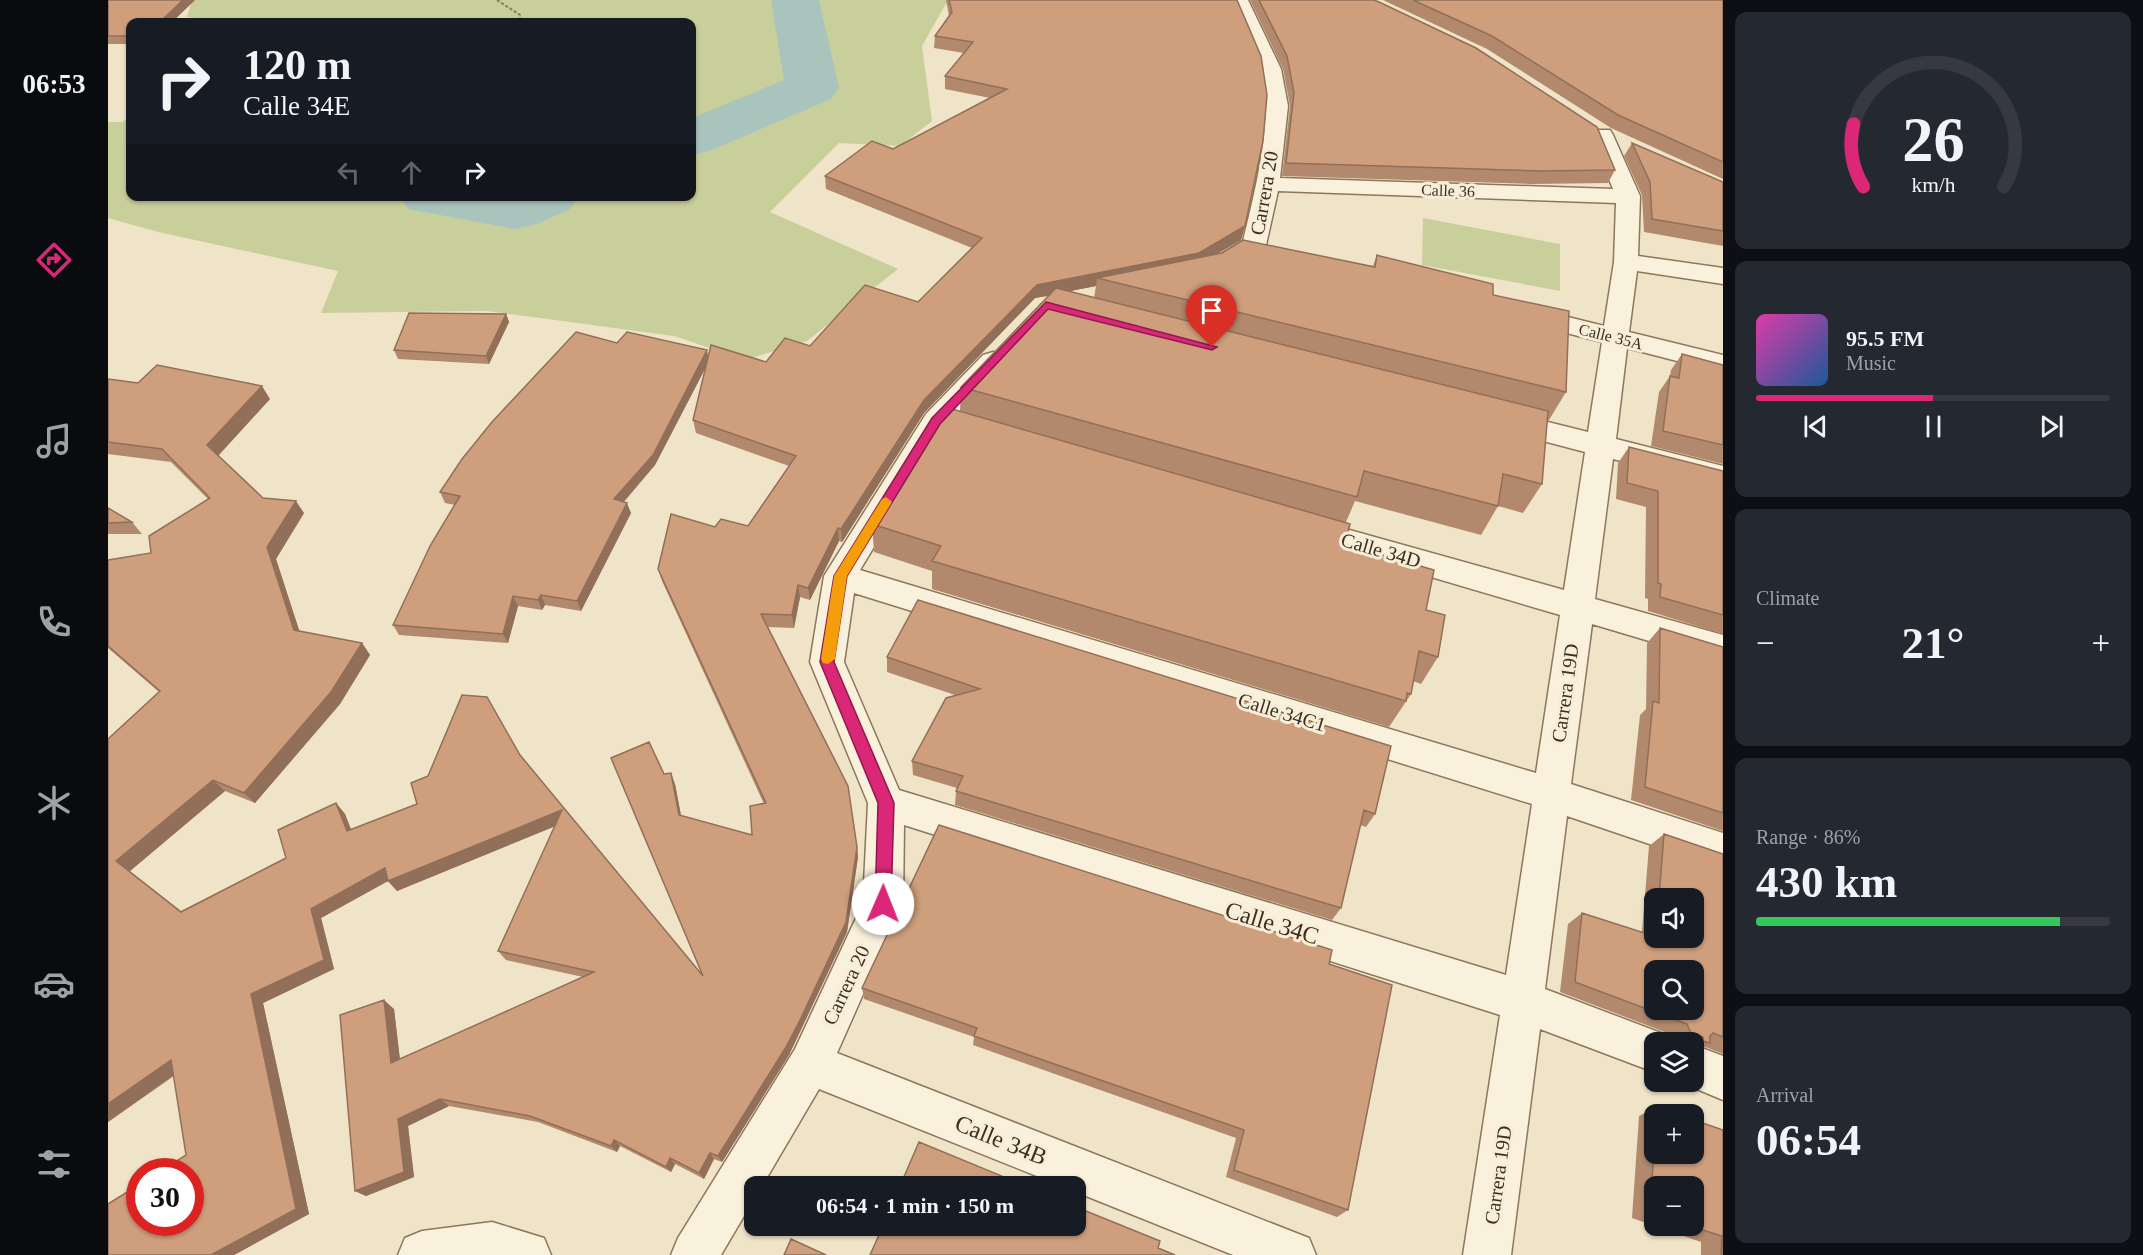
<!DOCTYPE html>
<html lang="en">
<head>
<meta charset="utf-8">
<style>
	:root { --surface:#171b24; --page:#242831; --text:#f1f3f6; --muted:#9ea1a6; --line:#363941; --accent:#db2777 }
	body { margin:0; font-family:"Times New Roman",serif; background:var(--page); color:var(--text); height:100vh; display:flex; flex-direction:column; font-size:22px; white-space:nowrap }
	* { box-sizing:border-box; margin:0 }
	p { font-size:20px; color:var(--muted) }
	.icon { flex:none; width:33px; height:33px; fill:none; stroke:currentColor; stroke-width:2; stroke-linecap:round; stroke-linejoin:round }
	.map { position:relative; flex:1; overflow:hidden }
	.sheet { display:flex; flex-direction:column; gap:12px; padding:12px; background:#0d0f14; width:420px }
	.sheet>* { flex:none }
	.top-card { position:absolute; left:18px; top:18px; width:570px; height:183px; border-radius:12px; box-shadow:0 2px 4px #0004; background:#171b24; color:var(--text); overflow:hidden }
	.buttons { position:absolute; left:1536px; top:888px; display:grid; gap:12px }
	.buttons a { display:grid; place-items:center; width:60px; height:60px; border-radius:12px; background:var(--surface); box-shadow:0 2px 4px #0004; font-size:30px }
	.speed { position:absolute; left:18px; top:1158px; display:flex; gap:12px; font-size:30px; font-weight:700; text-align:center }
	.speed>* { display:grid; place-content:center; width:78px; height:78px; border-radius:50%; background:var(--surface); box-shadow:0 2px 4px #0004; line-height:1 }
	.speed .limit { border:9px solid #d22; background:#fff; color:#111 }
	.pin { position:absolute; display:grid; place-items:center; width:51px; height:51px; color:#fff; margin:-62px -26px; border-radius:50% 50% 50% 0; rotate:-45deg; box-shadow:0 0 6px #0007 }
	.pin .icon { rotate:45deg }
	.me { position:absolute; width:66px; margin:-33px; rotate:1deg; stroke-linejoin:round; filter:drop-shadow(0 0 4px #0008) }
	.turn { display:flex; align-items:center; gap:21px; height:126px; padding:0 18px; font-size:27px }
	.turn .icon { width:78px; height:78px; stroke-width:2.5 }
	.turn b { display:block; font-size:42px; line-height:51px }
	.lanes { display:flex; align-items:center; height:57px; padding:0 18px; background:#0003; justify-content:center; gap:30px; direction:ltr }
	.lanes .off { opacity:.35 }
	.big { font-size:45px; font-weight:700; line-height:1.1 }
	.sheet .widget { flex:1; display:flex; flex-direction:column; justify-content:center; gap:9px; min-width:0; padding:0 21px; border-radius:12px; background:var(--page) }
	.sheet .dial { align-items:center; gap:0 }
	.dial svg { height:156px; overflow:visible; fill:none; stroke:var(--line); stroke-width:7; stroke-linecap:round; text-anchor:middle }
	.dial text { fill:var(--text); stroke:none }
	.song { display:flex; align-items:center; gap:18px }
	.cover { width:72px; height:72px; border-radius:9px; background:linear-gradient(135deg,hsl(320 70% 55%),hsl(210 70% 35%)) }
	.played { height:6px; border-radius:3px; background:linear-gradient(90deg,var(--accent) 50%,var(--line) 50%) }
	.keys { display:flex; justify-content:space-around; direction:ltr }
	.heat { display:flex; justify-content:space-between; align-items:center; font-size:33px; direction:ltr }
	.charge { height:9px; border-radius:4px; background:linear-gradient(90deg,#34c759 86%,var(--line) 0) }
	.trip { position:absolute; left:636px; top:1176px; width:342px; height:60px; border-radius:12px; background:var(--surface); box-shadow:0 2px 4px #0004; font-weight:700; line-height:60px; text-align:center }
	main { display:flex; flex:1; min-height:0 }
	.tabs { display:flex; flex-direction:column; width:108px; justify-content:space-around; align-items:center; background:#090b0e; color:var(--muted) }
	.tabs .icon { width:42px; height:42px }
	.tabs .selected { color:var(--accent) }
	.tabs b { font-size:27px; color:var(--text) }
	.map>svg:first-child { display:block }
</style>
</head>
<body>
<main>
<nav class="tabs">
<b>06:53</b>
<svg class="icon selected" aria-label="directions" viewBox="0 0 24 24"><path d="M12 3l9 9-9 9-9-9zM9 14v-3h6M13 9l2 2-2 2"/></svg>
<svg class="icon" aria-label="music" viewBox="0 0 24 24"><path d="M9 18V5l10-2v13"/><circle cx="6" cy="18" r="3"/><circle cx="16" cy="16" r="3"/></svg>
<svg class="icon" aria-label="phone" viewBox="0 0 24 24"><path d="M5 4h4l2 5-3 2q2 4 5 5l2-3 5 2v4C11 20 4 13 5 4z"/></svg>
<svg class="icon" aria-label="climate" viewBox="0 0 24 24"><path d="M12 3v18M4 7l16 10M4 17L20 7"/></svg>
<svg class="icon" aria-label="car" viewBox="0 0 24 24"><path d="M5 17H2v-5l4-1 3-4h7l3 4 3 1v5h-3M9 17h6M6 11h13"/><circle cx="7" cy="17" r="2"/><circle cx="17" cy="17" r="2"/></svg>
<svg class="icon" aria-label="filters" viewBox="0 0 24 24"><path d="M4 7h16M4 17h16"/><circle cx="9" cy="7" r="2"/><circle cx="15" cy="17" r="2"/></svg>
</nav>
<div class="map">
<svg width="1615" height="1255" viewBox="0 0 1615 1255">
	<rect width="100%" height="100%" fill="#f0e4c8"/>
	<path fill="#c9cf9b" d="M84,0H840L814,46L824,121L792,146L731,143L662,212L790,269L699,341L637,360L566,336L379,311L213,313L230,271L50,232L0,218V122H14L22,117V196H584V22H114L79,17Z
		M1315,218L1452,244V291L1314,265Z"/>
	<g fill="none" stroke-linecap="round" stroke-linejoin="round">
		<path fill="#a9c4bc" fill-rule="evenodd" d="M663,0H711L731,88L723,99L604,150L584,155V118L676,80Z
			M291,196H471L462,209L429,224L407,229L300,209Z"/>
		<defs>
			<path id="minor" d="M1122,0H1140L1173,69L1180,106L1172,178L1505,189L1483,135L1486,130H1502L1505,135L1532,196L1530,256L1615,268V284L1529,271L1521,332L1615,355V373L1519,348L1508,439L1615,466V488L1505,459L1487,599L1615,635V663L1484,624L1463,784L1615,833V869L1459,816L1437,989L1561,1036L1564,1042H1546V1072L1432,1029L1403,1255H1355L1392,1015L796,825L795,904L729,1053L1201,1238L1208,1255H1125L968,1192V1186H954L711,1089L654,1186H646V1199L613,1255H563L570,1238L687,1049L755,903L760,803L702,662L716,576L818,414L875,355L885,352L895,355L898,361L838,428L752,570L1428,773L1452,615L1184,536L1180,528L1184,520L1195,517L1456,590L1477,452L1386,428L1382,421L1386,414L1396,411L1480,432L1494,342L1407,320L1403,314L1407,308L1416,306L1496,326L1506,262L1508,203L1170,191L1158,245L1155,250C1139,260 1121,276 1102,271L1099,266L1102,261L1135,241C1146,194 1168,114 1152,68C1144,45 1132,22 1122,0ZM746,593L1424,804L1398,975L791,790L736,662Z
				M1586,1045L1615,1056V1100L1572,1082H1586Z
				M384,1222L436,1238L443,1255H290L297,1238L314,1231Z"/>
		</defs>
		<use href="#minor" stroke="#8d765c" stroke-width="3"/>
		<path stroke="#8d765c" stroke-width="2" stroke-dasharray="3 2" stroke-linecap="butt" d="M389,0L412,15V22"/>
		<use href="#minor" fill="#faf1dc" fill-rule="evenodd"/>
	</g>
	<path fill="#b2896c" fill-rule="evenodd" d="M0,0H87L64,22H22V44H0Z
		M838,0H1129L1137,226L1133,240L1109,254L1265,266L1269,255L1385,295L1458,392L1441,420H1439L1434,484L1415,513L1390,506L1373,535L1247,501L1238,522L1237,544L1318,610L1330,657L1313,684L1305,681L1303,694L1281,727L824,589V571L766,552L764,524L852,411L853,387L941,296L927,298L816,413L734,542L731,541L702,600L692,597L686,628L659,627L749,847L750,857L739,932L681,1055L614,1162L606,1159L596,1179L567,1164L563,1172L512,1146L509,1152L430,1122L341,1106L300,1126L306,1177L258,1196L247,1191L286,1009L292,1059L475,977L398,960L390,951L447,826L289,891L280,881L213,918L226,969L155,1003L201,1214L126,1255H0L78,1155L66,1076L0,1122V739L51,692L0,648V560L43,553L100,499L63,462L0,454V379L162,399L110,456L155,498L196,513L168,559L191,631L254,643L262,655L232,704L147,803L117,791L22,871L73,911L178,858L228,803L237,814L243,830L309,804L412,755L595,976L556,774L567,784L573,816L644,835L656,804L554,581L550,569L607,527L640,526L681,466L588,433L585,420L598,367L547,465L516,502L523,513L473,611L437,605L434,610L410,606L400,643L291,635L285,625L347,505L337,503L332,492L509,343L600,357L658,362L702,346L810,302L864,248L718,189L717,176L785,149L882,98L837,89V76L856,53L826,48L827,36L841,16ZM988,286L986,298L961,292L967,290Z
		M1142,0H1266L1507,170L1500,183L1424,184L1174,176L1182,106L1175,69Z
		M1275,0H1615V179L1503,128L1379,49Z
		M1524,143L1615,182V246L1536,232L1534,195L1516,156Z
		M398,314L401,322L381,364L290,359L286,350Z
		M1574,354L1615,365V464L1543,446L1551,392L1562,376L1563,370Z
		M1521,447L1615,471V634L1540,611V599L1537,598L1538,507L1508,499L1510,463Z
		M0,508L24,522L34,534H0Z
		M1552,628L1615,647V831L1523,800L1532,715L1538,709L1539,643Z
		M779,657L1267,814L1258,827L1252,825L1233,908L1224,920L847,805L848,791L849,788L805,775L804,761L847,695L779,672Z
		M1556,834L1615,854V1054L1595,1046L1586,1051V1042H1566L1562,1034L1452,992L1460,924L1474,913L1534,932L1541,846ZM1546,898H1586L1546,938Z
		M1221,964L1240,1210L1229,1217L1118,1177L1128,1138L865,1045L866,1037L756,999L754,988Z
		M1549,1107L1569,1114H1546V1154L1615,1130V1255H1593V1242L1524,1218L1531,1116ZM1546,1186L1586,1226H1546Z"/>
	<path fill="#916f58" d="M75,0H87L64,22H52Z
		M1137,226L1133,240L1088,266L989,278L988,286L927,298L816,413L734,542L733,529L816,400L929,285Z
		M398,314L401,322L381,364L378,356Z
		M599,350L601,361L547,465L509,509L506,499Z
		M154,386L162,399L108,458L99,445Z
		M188,501L196,513L168,559L195,642L186,630L159,547Z
		M519,503L523,513L473,611L469,601Z
		M730,528L731,541L702,600L700,588Z
		M690,585L692,597L686,628L684,615Z
		M433,595L437,605L434,610L430,600Z
		M405,596L410,606L400,643L395,634Z
		M254,643L262,655L232,704L147,803L136,793Z
		M563,773L567,784L575,826L571,815Z
		M105,780L117,791L22,871L8,861Z
		M228,803L237,814L248,842L239,831Z
		M454,810L460,821L289,891L280,881L213,918L226,969L155,1003L201,1214L126,1255H103L143,994L203,909L277,868Z
		M749,847L750,857L739,932L681,1055L614,1162L610,1156Z
		M276,1000L286,1009L293,1070L283,1063Z
		M63,1060L77,1067L0,1122V1104Z
		M332,1099L341,1106L300,1126L306,1177L258,1196L247,1191L290,1119Z
		M506,1140L512,1146L509,1152L503,1146Z
		M602,1153L606,1159L596,1179L591,1173Z
		M562,1158L567,1164L563,1172L558,1167Z"/>
	<path fill="#cf9f7d" stroke="#916f58" stroke-width="1.5" fill-rule="evenodd" d="M0,0H75L52,22H22V36H0Z
		M841,0H1129L1153,56L1159,95L1155,141L1137,226L1091,253L929,285L816,400L733,529L730,528L700,588L690,585L684,615L653,614L740,786L749,847L738,922L693,1018L678,1047L610,1156L602,1153L591,1173L562,1158L558,1167L506,1140L503,1146L422,1116L332,1099L290,1119L296,1172L247,1191L232,1015L276,1000L283,1063L486,972L390,951L454,810L280,881L277,868L203,909L216,960L143,994L188,1209L103,1255H0V1204L32,1184V1222H82V1172H52L78,1155L63,1060L0,1104V739L52,691L0,646V560L43,553L41,536L102,498L54,449L0,442V379L30,383L49,365L154,386L99,445L155,498L188,501L159,547L186,630L254,643L223,692L136,793L105,780L8,861L73,912L178,858L170,830L228,803L239,831L309,804L303,783L320,776L354,695L379,697L412,755L595,976L503,758L541,742L556,774L563,773L571,815L644,835L642,806L658,803L550,569L563,514L607,527L613,519L640,526L688,456L585,420L603,345L658,362L677,338L702,346L757,285L810,302L874,238L717,176L764,141L785,149L899,89L837,76L865,42L827,36L844,12Z
		M1151,0H1266L1271,2L1368,48L1489,127L1507,170L1430,171L1178,163L1186,93L1179,56Z
		M1305,0H1615V162L1510,115L1384,36Z
		M1524,143L1615,182V231L1544,219L1542,182Z
		M1135,240L1267,267L1269,255L1272,256L1385,284V295L1461,311L1458,392L989,278L1114,253Z
		M948,288L1440,411L1434,484L1395,474L1390,506L1256,471L1249,497L853,387Z
		M301,313L398,314L378,356L286,350Z
		M468,332L509,343L519,332L599,350L545,455L506,499L519,503L469,601L433,595L430,600L405,596L395,634L285,625L322,546L352,496L332,492L354,459L384,422Z
		M1574,354L1615,365V445L1555,431L1562,376L1571,378Z
		M837,407L1242,524L1237,544L1326,570L1318,610L1337,615L1330,657L1311,651L1303,694L1299,693L1298,701L824,561L833,546L764,524Z
		M1521,447L1615,471V615L1552,597L1553,584L1550,583V491L1519,483Z
		M0,508L24,522L0,523Z
		M810,600L1283,746L1267,814L1256,810L1233,908L848,791L855,776L804,761L838,698L872,689L779,657Z
		M1552,628L1615,647V813L1537,787L1545,701L1551,703Z
		M831,825L1224,950L1221,964L1284,985L1240,1210L1126,1170L1136,1130L866,1036L869,1028L754,988Z
		M1556,834L1615,854V1037L1605,1033L1602,1036V1043L1595,1041V1037L1583,1033L1579,1024L1467,982L1474,913L1546,936V938H1586V898H1551ZM1546,970H1586V1010H1546Z
		M1549,1107L1569,1114H1549Z
		M1586,1120L1615,1130V1255H1613L1614,1236L1582,1226H1586V1186H1546V1214L1542,1212L1546,1148V1154H1586Z
		M811,1142L918,1186H792Z
		M968,1207L1052,1241L1050,1248L1067,1255H762L775,1226H968Z
		M683,1239L718,1255H676Z"/>
	<path fill="#db2777" stroke="#8e194d" stroke-width="1.5" d="M938,302L1109,347L1104,350L940,309L832,424L739,576L726,662L786,803L783,904L781,909L775,912L770,909L767,904L770,803L712,662L726,576L824,418Z"/>
	<path fill="#f59e0b" d="M778,497L784,502L739,576L727,659L720,664L715,663L713,659L726,576L774,499Z"/>
	<g text-anchor="middle" stroke-width="6" stroke-linejoin="round" paint-order="stroke">
		<g font-size="16" fill="#3d2e20" stroke="#f7eed8">
			<text transform="translate(1340 190) rotate(2)" y="6">Calle 36</text>
			<text transform="translate(1503 336) rotate(14)" y="6">Calle 35A</text>
		</g>
		<g font-size="20" fill="#3d2e20" stroke="#f7eed8">
			<text transform="translate(1156 193) rotate(-80)" y="7">Carrera 20</text>
			<text transform="translate(1273 550) rotate(16)" y="7">Calle 34D</text>
			<text transform="translate(1457 693) rotate(-82)" y="7">Carrera 19D</text>
			<text transform="translate(1174 712) rotate(17)" y="7">Calle 34C1</text>
			<text transform="translate(738 985) rotate(-65)" y="7">Carrera 20</text>
			<text transform="translate(1390 1175) rotate(-82)" y="7">Carrera 19D</text>
		</g>
		<g font-size="24" fill="#3d2e20" stroke="#f7eed8">
			<text transform="translate(1164 923) rotate(17)" y="8">Calle 34C</text>
			<text transform="translate(893 1140) rotate(22)" y="8">Calle 34B</text>
		</g>
	</g>
</svg>
<div class="buttons">
<a><svg class="icon" aria-label="sound" viewBox="0 0 24 24"><path d="M4 9h4l5-4v14l-5-4H4zM17 9q2 3 0 6"/></svg></a>
<a><svg class="icon" aria-label="search" viewBox="0 0 24 24"><circle cx="10" cy="10" r="6"/><path d="M15 15l6 6"/></svg></a>
<a><svg class="icon" aria-label="layers" viewBox="0 0 24 24"><path d="M12 4l9 5-9 5-9-5zM3 14l9 5 9-5"/></svg></a>
<a>+</a>
<a>−</a>
</div>
<div class="speed"><div class="limit">30</div></div>
<div class="pin" style="left:1104px;top:347px;background:#d93025"><svg class="icon" aria-label="arrive" viewBox="0 0 24 24"><path d="M6 21V4h12l-3 4 3 4H6"/></svg></div>
<svg class="me" style="left:775px;top:904px" viewBox="-20 -20 40 40"><circle r="19" fill="#fff"/><path d="M0-13L10 11 0 6-10 11z" fill="#db2777"/></svg>
<div class="trip">06:54 · 1 min · 150 m</div>
<div class="top-card">
<div class="turn"><svg class="icon" aria-label="right" viewBox="0 0 24 24"><path d="M7 20v-9h11M14 6l5 5-5 5"/></svg><div><b>120 m</b>Calle 34E</div></div>
<div class="lanes"><svg class="icon off" aria-label="left" viewBox="0 0 24 24"><path d="M17 20v-9H6M10 6l-5 5 5 5"/></svg><svg class="icon off" aria-label="ahead" viewBox="0 0 24 24"><path d="M12 20V5M6 11l6-6 6 6"/></svg><svg class="icon" aria-label="right" viewBox="0 0 24 24"><path d="M7 20v-9h11M14 6l5 5-5 5"/></svg></div>
</div>
</div>
<section class="sheet">
<div class="widget dial"><svg viewBox="0 0 100 80">
<path d="M14 69A42 42 0 1 1 86 69"/>
<path d="M14 69A42 42 0 0 1 9 37" stroke="#db2777"/>
<text x="50" y="56" font-size="32" font-weight="700">26</text>
<text x="50" y="72" font-size="11">km/h</text>
</svg></div>
<div class="widget">
<div class="song"><i class="cover"></i><div><b>95.5 FM</b><p>Music</p></div></div>
<div class="played"></div>
<div class="keys"><svg class="icon" aria-label="previous" viewBox="0 0 24 24"><path d="M18 5L8 12l10 7zM5 5v14"/></svg><svg class="icon" aria-label="pause" viewBox="0 0 24 24"><path d="M8 5v14M16 5v14"/></svg><svg class="icon" aria-label="next" viewBox="0 0 24 24"><path d="M6 5l10 7-10 7zM19 5v14"/></svg></div>
</div>
<div class="widget"><p>Climate</p>
<div class="heat"><a>−</a><b class="big">21°</b><a>+</a></div>
</div>
<div class="widget"><p>Range · 86%</p><b class="big">430 km</b><div class="charge"></div></div>
<div class="widget"><p>Arrival</p><b class="big">06:54</b></div>
</section>
</main>
</body>
</html>
